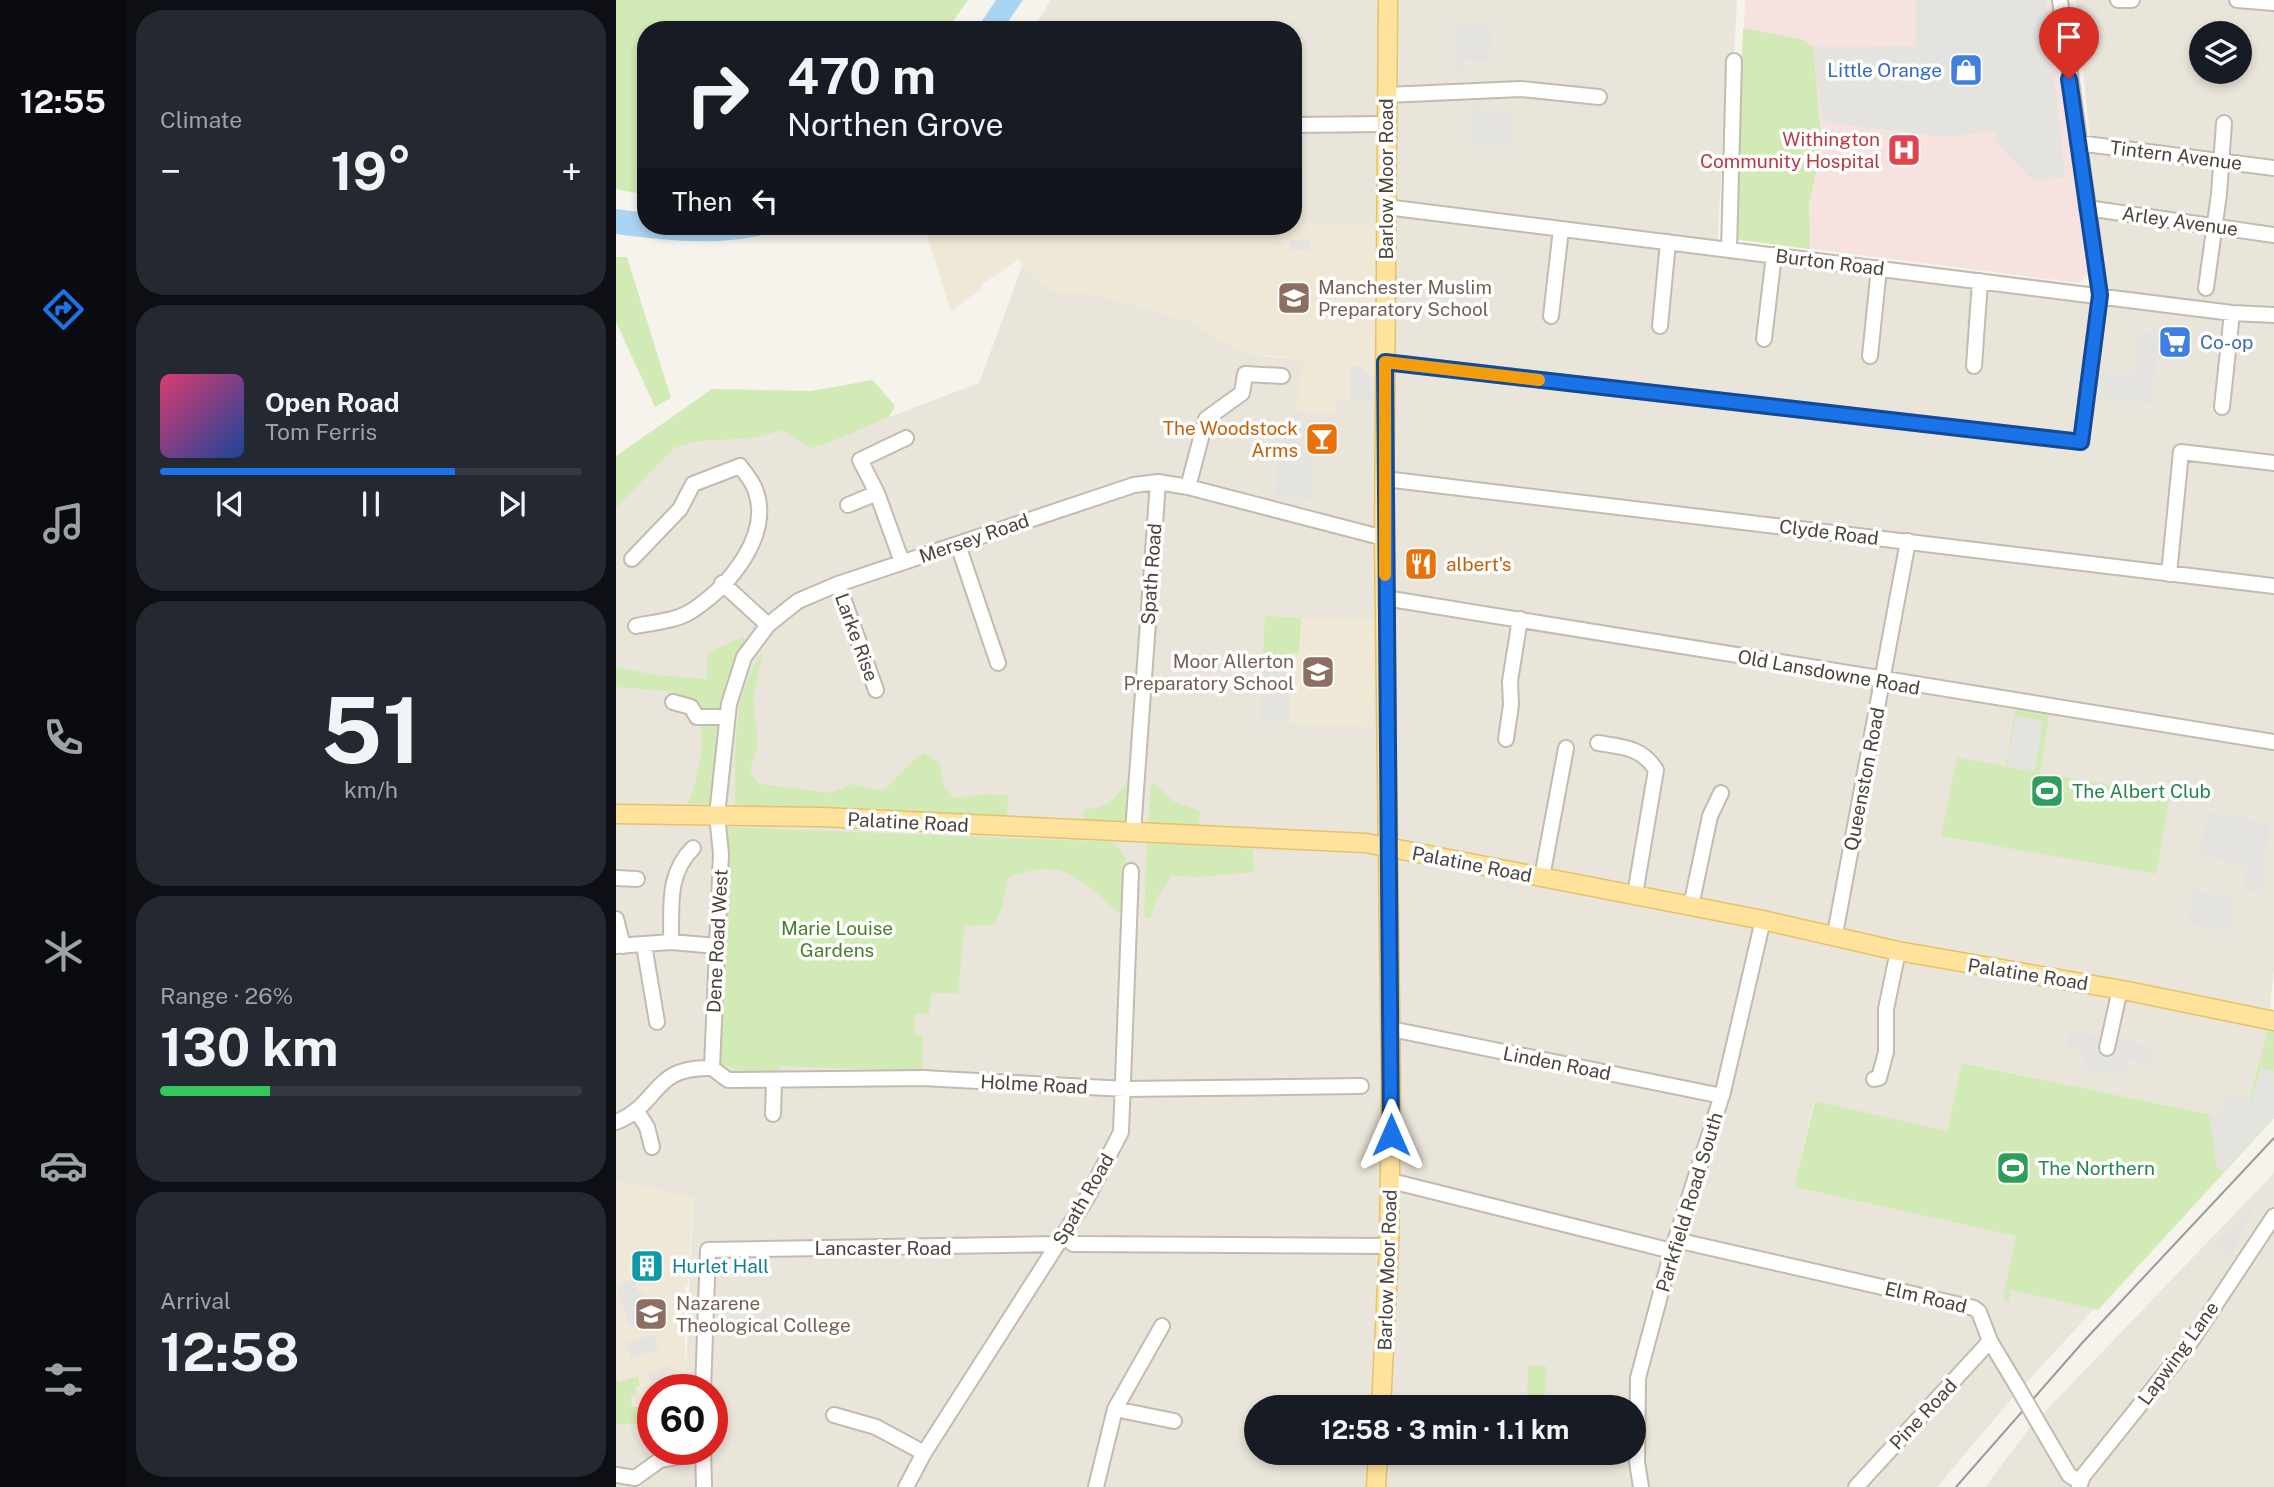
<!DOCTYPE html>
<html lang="en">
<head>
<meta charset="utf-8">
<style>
	:root { --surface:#171b24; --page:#242831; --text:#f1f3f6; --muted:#9ea1a6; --line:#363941; --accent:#1a73e8 }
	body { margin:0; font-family:"Public Sans",sans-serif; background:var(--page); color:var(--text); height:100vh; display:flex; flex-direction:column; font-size:26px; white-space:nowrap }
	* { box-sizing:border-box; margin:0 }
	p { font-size:23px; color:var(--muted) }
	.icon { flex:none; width:38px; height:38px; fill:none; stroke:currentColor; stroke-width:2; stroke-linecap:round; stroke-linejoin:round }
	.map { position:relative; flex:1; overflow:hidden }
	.panel { display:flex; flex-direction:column; gap:10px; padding:10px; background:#0d0f14; width:490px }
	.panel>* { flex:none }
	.top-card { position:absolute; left:21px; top:21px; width:665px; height:214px; border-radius:28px; box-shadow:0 4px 10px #0003; background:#171b24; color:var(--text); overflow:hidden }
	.buttons { position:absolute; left:1573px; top:21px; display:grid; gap:14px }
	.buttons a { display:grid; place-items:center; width:63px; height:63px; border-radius:50%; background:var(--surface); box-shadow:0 4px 10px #0003; font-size:35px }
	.speed { position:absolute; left:21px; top:1374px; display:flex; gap:14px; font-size:35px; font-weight:700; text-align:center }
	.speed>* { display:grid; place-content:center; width:91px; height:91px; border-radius:50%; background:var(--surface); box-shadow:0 4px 10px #0003; line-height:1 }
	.speed .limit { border:10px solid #d22; background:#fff; color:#111 }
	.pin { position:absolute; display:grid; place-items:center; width:60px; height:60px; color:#fff; margin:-72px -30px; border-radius:50% 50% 50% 0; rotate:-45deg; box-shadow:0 0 7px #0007 }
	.pin .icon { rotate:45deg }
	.me { position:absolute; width:77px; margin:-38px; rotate:0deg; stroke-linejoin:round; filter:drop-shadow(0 0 5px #0008) }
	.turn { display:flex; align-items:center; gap:24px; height:147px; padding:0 35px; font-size:32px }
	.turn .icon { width:91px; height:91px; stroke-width:2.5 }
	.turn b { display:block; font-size:49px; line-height:60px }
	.then { display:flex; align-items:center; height:66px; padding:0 35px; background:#0003; gap:14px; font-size:26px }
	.big { font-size:52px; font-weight:700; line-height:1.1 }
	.panel .tile { flex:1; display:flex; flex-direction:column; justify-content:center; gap:10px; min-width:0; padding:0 24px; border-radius:28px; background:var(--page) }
	.panel .dial { align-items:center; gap:0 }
	.dial b { font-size:91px; line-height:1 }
	.song { display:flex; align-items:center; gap:21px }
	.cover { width:84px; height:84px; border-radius:10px; background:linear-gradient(135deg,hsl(340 70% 55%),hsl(220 70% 35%)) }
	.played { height:7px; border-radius:4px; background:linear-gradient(90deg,var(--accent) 70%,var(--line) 70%) }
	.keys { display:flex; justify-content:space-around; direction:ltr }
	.heat { display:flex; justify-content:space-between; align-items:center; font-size:38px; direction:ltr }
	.charge { height:10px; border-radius:5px; background:linear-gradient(90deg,#34c759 26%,var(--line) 0) }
	.trip { position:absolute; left:628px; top:1395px; width:402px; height:70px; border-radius:35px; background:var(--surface); box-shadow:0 4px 10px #0003; font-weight:700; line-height:70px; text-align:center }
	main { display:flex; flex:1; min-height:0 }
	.tab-bar { display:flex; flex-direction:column; width:126px; justify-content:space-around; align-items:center; background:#090b0e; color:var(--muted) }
	.tab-bar .icon { width:49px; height:49px }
	.tab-bar .active { color:var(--accent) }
	.tab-bar b { font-size:32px; color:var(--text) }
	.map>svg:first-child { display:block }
</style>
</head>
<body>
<main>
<nav class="tab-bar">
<b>12:55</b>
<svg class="icon active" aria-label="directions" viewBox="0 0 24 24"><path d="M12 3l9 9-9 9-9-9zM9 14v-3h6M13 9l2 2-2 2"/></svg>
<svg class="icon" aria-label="music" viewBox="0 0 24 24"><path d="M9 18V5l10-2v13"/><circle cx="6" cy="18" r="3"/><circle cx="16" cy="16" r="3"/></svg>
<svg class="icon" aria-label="phone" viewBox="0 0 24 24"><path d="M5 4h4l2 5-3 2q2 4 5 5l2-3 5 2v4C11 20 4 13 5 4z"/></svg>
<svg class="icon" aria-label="climate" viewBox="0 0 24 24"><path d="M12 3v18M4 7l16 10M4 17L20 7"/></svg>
<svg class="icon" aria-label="car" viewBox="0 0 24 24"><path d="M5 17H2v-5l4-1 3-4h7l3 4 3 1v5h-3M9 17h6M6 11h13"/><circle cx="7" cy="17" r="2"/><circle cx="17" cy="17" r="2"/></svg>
<svg class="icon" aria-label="filters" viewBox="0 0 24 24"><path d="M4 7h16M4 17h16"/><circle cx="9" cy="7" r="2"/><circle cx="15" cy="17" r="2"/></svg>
</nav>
<section class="panel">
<div class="tile"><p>Climate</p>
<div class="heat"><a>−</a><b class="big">19°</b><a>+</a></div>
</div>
<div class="tile">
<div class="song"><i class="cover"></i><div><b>Open Road</b><p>Tom Ferris</p></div></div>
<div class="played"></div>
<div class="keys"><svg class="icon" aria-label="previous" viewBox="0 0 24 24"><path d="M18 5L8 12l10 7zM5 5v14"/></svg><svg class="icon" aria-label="pause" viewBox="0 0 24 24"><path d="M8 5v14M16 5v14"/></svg><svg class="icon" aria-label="next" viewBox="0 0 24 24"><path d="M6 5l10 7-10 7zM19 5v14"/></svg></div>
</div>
<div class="tile dial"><b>51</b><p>km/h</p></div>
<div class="tile"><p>Range · 26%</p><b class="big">130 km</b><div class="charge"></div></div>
<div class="tile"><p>Arrival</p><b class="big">12:58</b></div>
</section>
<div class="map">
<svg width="1658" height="1487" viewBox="0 0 1658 1487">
	<rect width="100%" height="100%" fill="#f6f3ec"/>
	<path fill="#eae5da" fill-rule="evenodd" d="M435,0H1121L1118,57H1111L1101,255L1490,301L1460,0H1658V969L1652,1029L1633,1101L1606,1117L1347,1063L1331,1131L1198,1101L1178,1187L1401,1236L1395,1290L1478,1309L1398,1396L1321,1487H0V1424L37,1423V1449H96V1390L72,1389L70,1374L77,1198L0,1182V459L89,411L234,432L363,383L406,267L435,289L481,295L576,321L608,343L652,357L689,359L760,224H677V30H416ZM1586,33H1624V72H1586ZM640,1407H1018V1452H640Z
		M1658,1173V1487H1369L1415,1426Z"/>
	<path fill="#efe8d6" d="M760,223V400H720L719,412L680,411L688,359L635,354L608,343L576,321L481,295L438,292L406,267L403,259L364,286L365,289L335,311L308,226Z
		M649,616L758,621L757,727L644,722Z
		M0,1182L77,1198L72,1284L68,1287L71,1293L69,1345L72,1389L37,1390V1423L7,1426L0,1424Z"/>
	<path fill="#f6e3e0" d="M1129,0H1436L1442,70L1473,273L1463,283L1119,239Z"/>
	<path fill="#d2eab5" d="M0,0H352L331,30H30V195L0,189Z
		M1127,28L1188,40L1197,47L1206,146L1193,203L1194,249L1119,239Z
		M0,257H11L55,398L39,407L0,322Z
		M257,380L279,406L273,417C247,427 222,441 195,448L166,430L138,438L81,441L58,448L0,508V456L96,389L195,391Z
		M649,616L685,618L683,653H673L672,672L646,671Z
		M127,637L130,639C98,688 102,742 100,798L94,805L72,803C85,770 91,736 80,703L53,691L0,687V667L39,675L91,679V653Z
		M147,651L137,698L142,745L133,772L144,784L215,793L235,784L267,791C282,778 291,762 308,753L323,762L328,786L338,798L369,794L392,795L391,818L119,807C120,751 114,698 147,651Z
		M1399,709L1433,715L1424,773L1554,795L1540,874L1325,836L1341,758L1390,766Z
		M535,784H539L557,801L585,812L582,825L532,823Z
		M508,785H515L514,823L466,821L469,809C488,809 497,801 508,785Z
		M110,827L498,842L510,858L508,913C496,910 491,902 482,894C450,867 431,862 392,878L386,907L378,925L348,926L342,993H315L313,1014H299L298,1035H307L306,1071L164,1066L161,1073L125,1071L105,1064Z
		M531,843L637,849L638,872L585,877L555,876L541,898L534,919L528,917Z
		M1652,1029L1658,1030V1118L1482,1310L1395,1290L1392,1302L1387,1299L1400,1236L1178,1187L1199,1101L1331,1131L1346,1063L1606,1117L1610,1096L1633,1100Z
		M912,1365L930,1366L929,1406L911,1405Z
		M22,1376L24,1385L20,1386L21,1395L15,1396L16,1407H23L25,1424H0V1377L2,1382Z"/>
	<path fill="#e5e3e0" d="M1300,0H1430L1449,177L1417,181L1381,144L1379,131L1330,137L1206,122L1197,47L1300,46Z
		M839,23L877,27L873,61L848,60V73L839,74Z
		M957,82L987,85L984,110L955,107Z
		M854,106H862L863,112L898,115L894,146L855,145Z
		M674,240H694V250H674Z
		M1523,331L1543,333L1536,404L1484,399L1487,373L1518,375Z
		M735,366H744L755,377H761L760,400H735Z
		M664,422L685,426V455L696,457V500L659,496Z
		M646,671L674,672L673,723L644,722Z
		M1399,716L1427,721L1418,772L1391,767Z
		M1591,812L1654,823L1645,894L1627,890L1630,866L1584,855Z
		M1578,890L1619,898L1612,931L1571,923Z
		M1453,1031L1536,1046L1535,1064L1511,1059L1509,1075L1467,1068L1469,1051L1450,1048Z
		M1645,1068L1658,1071V1117L1607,1172L1601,1167L1593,1115L1606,1117L1610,1096L1635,1101Z
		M1641,1199L1614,1259L1597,1244Z
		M18,1278L21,1290L31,1295L33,1317L31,1321L13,1326L1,1287Z
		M38,1334L42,1350L15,1358L11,1343Z
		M57,1365L58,1389H42L41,1383L35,1384L32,1373Z"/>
	<path fill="#a9d4f2" d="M380,0H407L386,30H360Z
		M0,209L30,213V226H177C117,248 62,242 0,234Z"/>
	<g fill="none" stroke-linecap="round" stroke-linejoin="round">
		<defs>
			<path id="minor" d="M1502,0H1516
				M1621,0L1658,3
				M770,95L905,89L983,97
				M677,125L770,124
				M1462,143L1658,168
				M770,207L1616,313L1658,315
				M1471,208L1658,235
				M1113,250L1118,61
				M1590,288L1603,194L1608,123
				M935,316L945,229
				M1044,326L1052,242
				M1148,339L1158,255
				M1254,356L1263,268
				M769,362L1465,442L1484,295L1444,0
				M1358,366L1364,281
				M1606,407L1616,313
				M769,479L1658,586
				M572,487L590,419L626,393L629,374L666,376
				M232,505L261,493
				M342,545L382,663
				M16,559L64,509L77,484L124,466C129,473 136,481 139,489C157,535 113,586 77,610C62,621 38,622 20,626
				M286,562L261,493L244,460L290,438
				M1553,574L1565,452L1658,463
				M106,583L152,625
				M222,584L260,690
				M769,598L1658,742
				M57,702L75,707L81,717H111
				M890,739L895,705L894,681L904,619
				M982,743C1006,747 1026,747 1040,770L1019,894
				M517,832L542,482
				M926,877L950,748
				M0,878L21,879
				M1075,906L1094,816L1105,793
				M0,919L7,946
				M1219,934L1292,541
				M55,942C56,907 50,875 77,848
				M28,945L41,1022
				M0,946L55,942L101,946
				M775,1029L1106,1096
				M1491,1048L1504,989
				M96,1068L105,854L101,815L113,704L128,657L152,625L182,601L222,584L518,485L542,482L572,487L768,538
				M96,1068L112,1080L307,1078L509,1089L745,1086
				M1258,1079L1263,1078L1270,1052V1009L1282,951
				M20,1110L31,1127L36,1147
				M157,1114L158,1081
				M0,1122C45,1104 35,1066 96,1068
				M775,1181L1056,1251
				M1060,1240L1358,1308L1363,1312L1374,1341L1401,1386
				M457,1244L773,1246
				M87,1390L92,1250L441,1244
				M499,1409L558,1421
				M218,1415L260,1427L308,1453
				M1426,1429L1453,1475L1464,1482
				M87,1449L88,1487
				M0,1475L19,1478L44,1460L87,1452
				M290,1487L308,1453L471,1198L505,1132L515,871
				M480,1487L499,1409L546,1326
				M1025,1487L1021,1462L1022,1378L1056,1251L1107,1092L1147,920
				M1240,1487L1374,1341
				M1463,1487L1467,1476L1576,1340L1658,1216"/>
			<path id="major" d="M0,814L206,817L750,843L1147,920L1282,951L1512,991L1658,1021
				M765,1407L773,1246L775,1090L768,538L772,0
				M760,1487L762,1452"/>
		</defs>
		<use href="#minor" stroke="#c2bbae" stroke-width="18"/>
		<use href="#major" stroke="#e6c16a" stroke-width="21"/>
		<use href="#minor" stroke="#fff" stroke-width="14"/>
		<use href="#major" stroke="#ffe39c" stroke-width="18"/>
		<path stroke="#9a9a9a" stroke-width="2" d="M1340,1487L1467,1342L1658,1138"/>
		<defs>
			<path id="minor-bridge" d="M1401,1386L1426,1429"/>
		</defs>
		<use href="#minor-bridge" stroke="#c2bbae" stroke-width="18" stroke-linecap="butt"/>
		<use href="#minor-bridge" stroke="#fff" stroke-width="14"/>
	</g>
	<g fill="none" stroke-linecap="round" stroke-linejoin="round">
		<defs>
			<path id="route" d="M775,1135L769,362L1465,442L1484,295L1453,79"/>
		</defs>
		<use href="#route" stroke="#114b97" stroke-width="18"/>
		<use href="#route" stroke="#1a73e8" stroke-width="12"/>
		<path stroke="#f59e0b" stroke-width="12" d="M769,575V362L923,380"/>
	</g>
	<defs>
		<symbol id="shop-square" viewBox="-11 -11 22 22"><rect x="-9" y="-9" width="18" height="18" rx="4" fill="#3f7fe0" stroke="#fff"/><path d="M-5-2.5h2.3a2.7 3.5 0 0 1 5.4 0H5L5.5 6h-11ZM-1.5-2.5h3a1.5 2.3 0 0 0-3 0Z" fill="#fff"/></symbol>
		<symbol id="hospital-square" viewBox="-11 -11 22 22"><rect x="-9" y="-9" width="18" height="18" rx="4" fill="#e0444e" stroke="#fff"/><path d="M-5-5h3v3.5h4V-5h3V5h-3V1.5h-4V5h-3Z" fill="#fff"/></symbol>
		<symbol id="school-square" viewBox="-11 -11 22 22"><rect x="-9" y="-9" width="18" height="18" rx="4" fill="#8d6e63" stroke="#fff"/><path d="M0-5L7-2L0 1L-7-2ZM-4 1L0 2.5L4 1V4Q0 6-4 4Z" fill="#fff"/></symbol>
		<symbol id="supermarket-square" viewBox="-11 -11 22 22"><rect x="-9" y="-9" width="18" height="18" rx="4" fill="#3f7fe0" stroke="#fff"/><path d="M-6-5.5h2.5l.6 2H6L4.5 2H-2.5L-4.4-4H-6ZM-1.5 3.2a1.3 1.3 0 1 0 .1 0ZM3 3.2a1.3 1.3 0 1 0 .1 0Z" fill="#fff"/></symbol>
		<symbol id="bar-square" viewBox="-11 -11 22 22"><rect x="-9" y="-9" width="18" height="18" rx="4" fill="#e8710a" stroke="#fff"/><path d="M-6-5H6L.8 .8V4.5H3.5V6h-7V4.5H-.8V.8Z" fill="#fff"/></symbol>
		<symbol id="restaurant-square" viewBox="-11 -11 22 22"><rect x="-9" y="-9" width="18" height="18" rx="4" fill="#e8710a" stroke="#fff"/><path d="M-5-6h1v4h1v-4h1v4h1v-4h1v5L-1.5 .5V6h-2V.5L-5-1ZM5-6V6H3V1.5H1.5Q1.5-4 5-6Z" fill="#fff"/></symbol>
		<symbol id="stadium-square" viewBox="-11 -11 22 22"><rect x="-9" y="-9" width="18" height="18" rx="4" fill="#2e9e5b" stroke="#fff"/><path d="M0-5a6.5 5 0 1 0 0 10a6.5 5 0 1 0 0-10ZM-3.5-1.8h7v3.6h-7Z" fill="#fff"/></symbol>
		<symbol id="building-square" viewBox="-11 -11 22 22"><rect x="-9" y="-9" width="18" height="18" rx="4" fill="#0f9aa8" stroke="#fff"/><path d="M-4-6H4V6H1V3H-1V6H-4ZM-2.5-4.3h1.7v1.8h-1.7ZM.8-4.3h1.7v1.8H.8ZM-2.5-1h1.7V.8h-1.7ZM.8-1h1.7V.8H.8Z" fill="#fff"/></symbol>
		<symbol id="university-square" viewBox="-11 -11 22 22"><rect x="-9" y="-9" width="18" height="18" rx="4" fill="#8d6e63" stroke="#fff"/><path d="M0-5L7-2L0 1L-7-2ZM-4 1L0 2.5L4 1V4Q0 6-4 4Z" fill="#fff"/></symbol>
	</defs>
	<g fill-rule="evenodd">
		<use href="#shop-square" x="1331" y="51" width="38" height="38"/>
		<use href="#hospital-square" x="1269" y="131" width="38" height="38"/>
		<use href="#school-square" x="659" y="279" width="38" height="38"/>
		<use href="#supermarket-square" x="1540" y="323" width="38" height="38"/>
		<use href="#bar-square" x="687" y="420" width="38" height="38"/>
		<use href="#restaurant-square" x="786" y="545" width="38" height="38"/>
		<use href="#school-square" x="683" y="653" width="38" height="38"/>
		<use href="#stadium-square" x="1412" y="772" width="38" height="38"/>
		<use href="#stadium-square" x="1378" y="1149" width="38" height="38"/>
		<use href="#building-square" x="12" y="1247" width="38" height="38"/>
		<use href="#university-square" x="16" y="1295" width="38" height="38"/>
	</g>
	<g text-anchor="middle" stroke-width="7" stroke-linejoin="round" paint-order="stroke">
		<g font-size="19" fill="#366cbe" stroke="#fff" text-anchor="end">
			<text x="1326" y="77">Little Orange</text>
			<text x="1584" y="349" text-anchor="start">Co-op</text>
		</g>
		<g font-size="19" fill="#be3a42" stroke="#fff" text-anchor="end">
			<text x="1264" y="146">Withington<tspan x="1264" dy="22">Community Hospital</tspan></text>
		</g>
		<g font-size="19" fill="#4b4439" stroke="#fff">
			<text transform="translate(1560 155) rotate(7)" y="7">Tintern Avenue</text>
			<text transform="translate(770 179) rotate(-90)" y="7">Barlow Moor Road</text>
			<text transform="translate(1564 221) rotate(8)" y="7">Arley Avenue</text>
			<text transform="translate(1214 262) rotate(7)" y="7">Burton Road</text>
			<text transform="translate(1213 532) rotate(7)" y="7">Clyde Road</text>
			<text transform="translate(358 538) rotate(-19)" y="7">Mersey Road</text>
			<text transform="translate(535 574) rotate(-86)" y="7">Spath Road</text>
			<text transform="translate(241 637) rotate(70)" y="7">Larke Rise</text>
			<text transform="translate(1213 672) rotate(10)" y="7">Old Lansdowne Road</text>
			<text transform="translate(1248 779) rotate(-79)" y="7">Queenston Road</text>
			<text transform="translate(292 822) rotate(3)" y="7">Palatine Road</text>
			<text transform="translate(856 864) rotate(11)" y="7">Palatine Road</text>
			<text transform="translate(101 941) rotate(-87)" y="7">Dene Road West</text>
			<text transform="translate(1412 974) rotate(9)" y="7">Palatine Road</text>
			<text transform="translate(941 1063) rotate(11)" y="7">Linden Road</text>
			<text transform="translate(418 1084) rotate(3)" y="7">Holme Road</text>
			<text transform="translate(467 1199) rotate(-60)" y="7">Spath Road</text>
			<text transform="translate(1073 1202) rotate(-73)" y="7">Parkfield Road South</text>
			<text x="267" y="1255">Lancaster Road</text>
			<text transform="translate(771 1270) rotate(-88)" y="7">Barlow Moor Road</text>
			<text transform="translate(1310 1297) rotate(13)" y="7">Elm Road</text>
			<text transform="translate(1562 1353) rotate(-54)" y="7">Lapwing Lane</text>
			<text transform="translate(1307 1414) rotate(-47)" y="7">Pine Road</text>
		</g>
		<g font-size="19" fill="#785e54" stroke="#fff" text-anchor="start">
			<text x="702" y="294">Manchester Muslim<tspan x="702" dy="22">Preparatory School</tspan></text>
			<text x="678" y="668" text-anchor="end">Moor Allerton<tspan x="678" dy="22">Preparatory School</tspan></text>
			<text x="60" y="1310">Nazarene<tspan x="60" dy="22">Theological College</tspan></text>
		</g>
		<g font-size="19" fill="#c56008" stroke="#fff" text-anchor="end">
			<text x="682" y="435">The Woodstock<tspan x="682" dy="22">Arms</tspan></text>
			<text x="830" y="571" text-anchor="start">albert's</text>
		</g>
		<g font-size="19" fill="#27864d" stroke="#fff" text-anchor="start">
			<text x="1456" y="798">The Albert Club</text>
			<text x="1422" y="1175">The Northern</text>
		</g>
		<g font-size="19" fill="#4a7f2a" stroke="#fff">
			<text x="221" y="935">Marie Louise<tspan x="221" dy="22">Gardens</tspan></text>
		</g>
		<g font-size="19" fill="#0d838f" stroke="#fff" text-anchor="start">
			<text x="56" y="1273">Hurlet Hall</text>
		</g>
	</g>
</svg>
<div class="buttons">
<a><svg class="icon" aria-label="layers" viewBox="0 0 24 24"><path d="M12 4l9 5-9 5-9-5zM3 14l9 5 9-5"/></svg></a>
</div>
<div class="speed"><div class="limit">60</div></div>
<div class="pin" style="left:1453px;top:79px;background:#d93025"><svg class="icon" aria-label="arrive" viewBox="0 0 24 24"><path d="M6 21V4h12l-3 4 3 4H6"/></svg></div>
<svg class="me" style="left:775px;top:1135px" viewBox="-20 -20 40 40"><path d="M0-17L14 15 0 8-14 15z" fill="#1a73e8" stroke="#fff" stroke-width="4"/></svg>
<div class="trip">12:58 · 3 min · 1.1 km</div>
<div class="top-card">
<div class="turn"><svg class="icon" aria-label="right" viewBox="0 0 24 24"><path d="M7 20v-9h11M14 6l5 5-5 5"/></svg><div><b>470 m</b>Northen Grove</div></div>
<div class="then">Then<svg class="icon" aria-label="left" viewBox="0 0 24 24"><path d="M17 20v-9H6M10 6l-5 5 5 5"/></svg></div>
</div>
</div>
</main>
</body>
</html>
